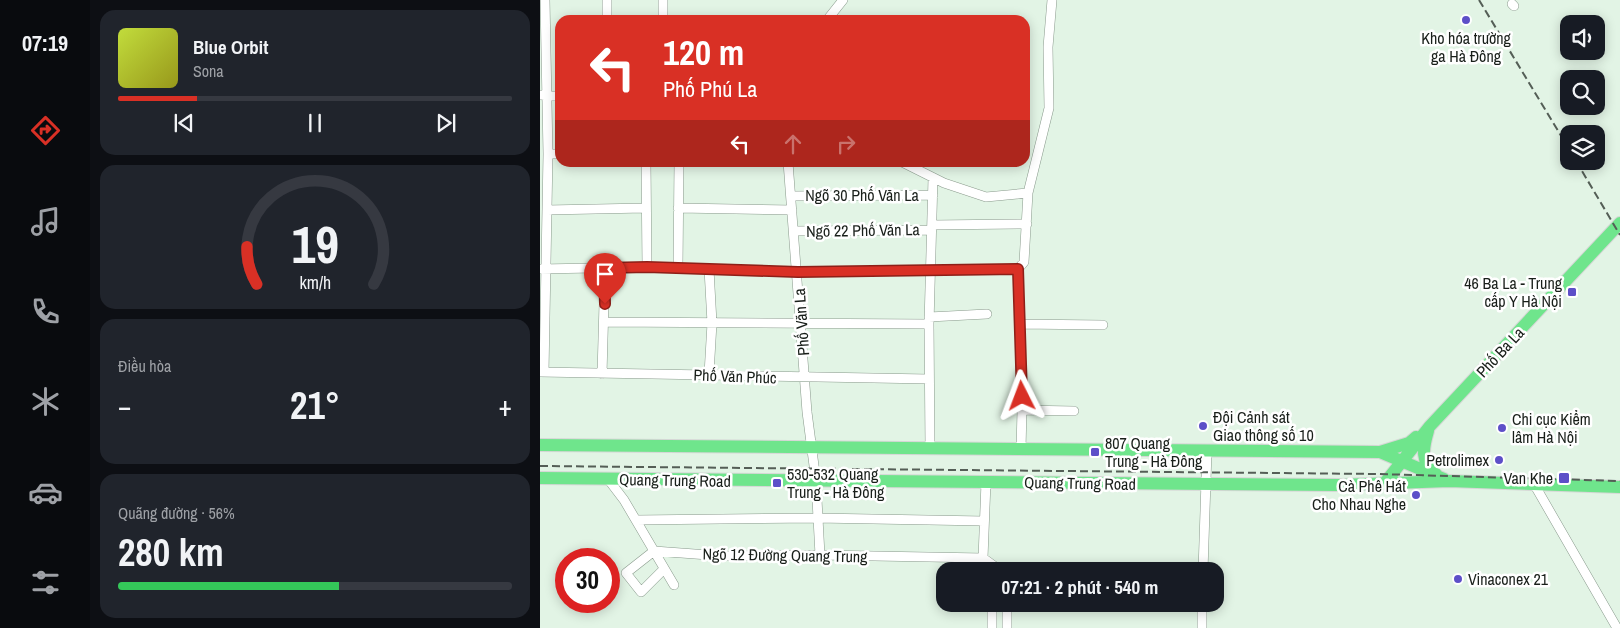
<!DOCTYPE html>
<html lang="vi">
<head>
<meta charset="utf-8">
<style>
	:root { --surface:#171b24; --page:#20242c; --text:#f1f3f6; --muted:#9ea1a6; --line:#363941; --accent:#d93025 }
	body { margin:0; font-family:"Archivo Narrow",sans-serif; background:var(--page); color:var(--text); height:100vh; display:flex; flex-direction:column; font-size:19px; white-space:nowrap }
	* { box-sizing:border-box; margin:0 }
	p { font-size:16px; color:var(--muted) }
	.icon { flex:none; width:28px; height:28px; fill:none; stroke:currentColor; stroke-width:2; stroke-linecap:round; stroke-linejoin:round }
	.map { position:relative; flex:1; overflow:hidden }
	.panel { display:flex; flex-direction:column; gap:10px; padding:10px; background:#0d0f14; width:450px }
	.panel>* { flex:none }
	.top-card { position:absolute; left:15px; top:15px; width:475px; height:152px; border-radius:15px; box-shadow:0 2px 12px #0003; background:#d93025; color:#fff; overflow:hidden }
	.buttons { position:absolute; left:1020px; top:15px; display:grid; gap:10px }
	.buttons a { display:grid; place-items:center; width:45px; height:45px; border-radius:10px; background:var(--surface); box-shadow:0 2px 12px #0003; font-size:25px }
	.speed { position:absolute; left:15px; top:548px; display:flex; gap:10px; font-size:25px; font-weight:700; text-align:center }
	.speed>* { display:grid; place-content:center; width:65px; height:65px; border-radius:50%; background:var(--surface); box-shadow:0 2px 12px #0003; line-height:1 }
	.speed .limit { border:8px solid #d22; background:#fff; color:#111 }
	.pin { position:absolute; display:grid; place-items:center; width:42px; height:42px; color:#fff; margin:-51px -21px; border-radius:50% 50% 50% 0; rotate:-45deg; box-shadow:0 0 5px #0007 }
	.pin .icon { rotate:45deg }
	.me { position:absolute; width:55px; margin:-28px; rotate:357deg; stroke-linejoin:round; filter:drop-shadow(0 0 4px #0008) }
	.turn { display:flex; align-items:center; gap:18px; height:105px; padding:0 25px; font-size:22px }
	.turn .icon { width:65px; height:65px; stroke-width:2.5 }
	.turn b { display:block; font-size:35px; line-height:42px }
	.lanes { display:flex; align-items:center; height:48px; padding:0 25px; background:#0003; justify-content:center; gap:25px; direction:ltr }
	.lanes .off { opacity:.35 }
	.big { font-size:38px; font-weight:700; line-height:1.1 }
	.panel .tile { flex:1; display:flex; flex-direction:column; justify-content:center; gap:8px; min-width:0; padding:0 18px; border-radius:15px; background:var(--page) }
	.panel .dial { align-items:center; gap:0 }
	.dial svg { height:130px; overflow:visible; fill:none; stroke:var(--line); stroke-width:7; stroke-linecap:round; text-anchor:middle }
	.dial text { fill:var(--text); stroke:none }
	.song { display:flex; align-items:center; gap:15px }
	.cover { width:60px; height:60px; border-radius:8px; background:linear-gradient(135deg,hsl(70 70% 55%),hsl(60 70% 35%)) }
	.played { height:5px; border-radius:2px; background:linear-gradient(90deg,var(--accent) 20%,var(--line) 20%) }
	.keys { display:flex; justify-content:space-around; direction:ltr }
	.heat { display:flex; justify-content:space-between; align-items:center; font-size:28px; direction:ltr }
	.charge { height:8px; border-radius:4px; background:linear-gradient(90deg,#34c759 56%,var(--line) 0) }
	.trip { position:absolute; left:396px; top:562px; width:288px; height:50px; border-radius:15px; background:var(--surface); box-shadow:0 2px 12px #0003; font-weight:700; line-height:50px; text-align:center }
	main { display:flex; flex:1; min-height:0 }
	.tab-bar { display:flex; flex-direction:column; width:90px; justify-content:space-around; align-items:center; background:#090b0e; color:var(--muted) }
	.tab-bar .icon { width:35px; height:35px }
	.tab-bar .on { color:var(--accent) }
	.tab-bar b { font-size:22px; color:var(--text) }
	.map>svg:first-child { display:block }
</style>
</head>
<body>
<main>
<nav class="tab-bar">
<b>07:19</b>
<svg class="icon on" aria-label="directions" viewBox="0 0 24 24"><path d="M12 3l9 9-9 9-9-9zM9 14v-3h6M13 9l2 2-2 2"/></svg>
<svg class="icon" aria-label="music" viewBox="0 0 24 24"><path d="M9 18V5l10-2v13"/><circle cx="6" cy="18" r="3"/><circle cx="16" cy="16" r="3"/></svg>
<svg class="icon" aria-label="phone" viewBox="0 0 24 24"><path d="M5 4h4l2 5-3 2q2 4 5 5l2-3 5 2v4C11 20 4 13 5 4z"/></svg>
<svg class="icon" aria-label="climate" viewBox="0 0 24 24"><path d="M12 3v18M4 7l16 10M4 17L20 7"/></svg>
<svg class="icon" aria-label="car" viewBox="0 0 24 24"><path d="M5 17H2v-5l4-1 3-4h7l3 4 3 1v5h-3M9 17h6M6 11h13"/><circle cx="7" cy="17" r="2"/><circle cx="17" cy="17" r="2"/></svg>
<svg class="icon" aria-label="filters" viewBox="0 0 24 24"><path d="M4 7h16M4 17h16"/><circle cx="9" cy="7" r="2"/><circle cx="15" cy="17" r="2"/></svg>
</nav>
<section class="panel">
<div class="tile">
<div class="song"><i class="cover"></i><div><b>Blue Orbit</b><p>Sona</p></div></div>
<div class="played"></div>
<div class="keys"><svg class="icon" aria-label="previous" viewBox="0 0 24 24"><path d="M18 5L8 12l10 7zM5 5v14"/></svg><svg class="icon" aria-label="pause" viewBox="0 0 24 24"><path d="M8 5v14M16 5v14"/></svg><svg class="icon" aria-label="next" viewBox="0 0 24 24"><path d="M6 5l10 7-10 7zM19 5v14"/></svg></div>
</div>
<div class="tile dial"><svg viewBox="0 0 100 80">
<path d="M14 69A42 42 0 1 1 86 69"/>
<path d="M14 69A42 42 0 0 1 8 46" stroke="#d93025"/>
<text x="50" y="56" font-size="32" font-weight="700">19</text>
<text x="50" y="72" font-size="11">km/h</text>
</svg></div>
<div class="tile"><p>Điều hòa</p>
<div class="heat"><a>−</a><b class="big">21°</b><a>+</a></div>
</div>
<div class="tile"><p>Quãng đường · 56%</p><b class="big">280 km</b><div class="charge"></div></div>
</section>
<div class="map">
<svg width="1080" height="628" viewBox="0 0 1080 628">
	<rect width="100%" height="100%" fill="#e2f4e5"/>
	<g fill="none" stroke-linecap="round" stroke-linejoin="round">
		<defs>
			<path id="minor" d="M123,0V20
				M972,4L974,6
				M67,20V0
				M287,20L303,0
				M0,95L20,96
				M8,154H20
				M106,162L107,267
				M248,162L267,412L276,481L280,555
				M362,162L404,183L446,197L488,193
				M251,196L393,195
				M138,208L252,210
				M7,210L105,208
				M392,225L487,224
				M254,231L391,230
				M138,268L139,162
				M0,269L107,267L257,272L478,269
				M169,269L172,323L169,374
				M478,269L484,262L488,193L509,108L508,47L512,0
				M478,269L482,410L481,449
				M389,317L447,314
				M65,322L389,324
				M479,324L563,325
				M0,372L389,379
				M4,372L8,154L5,0
				M62,374L65,268
				M482,410L534,411
				M390,448L389,324L393,178
				M68,479L84,500L134,585
				M994,484L1077,628
				M96,520L277,518L444,521
				M114,551L182,556L280,555L443,558L461,571
				M114,551L86,573L101,592L124,569
				M443,558L446,482
				M663,571L667,451
				M452,628V604
				M467,628V604
				M662,628V604"/>
			<path id="highway" d="M888,431C883,448 880,462 896,474
				M0,445L840,452L904,479
				M840,452L869,443L876,437
				M0,478L800,485L909,481L1080,487
				M844,484L890,426L1080,223"/>
		</defs>
		<use href="#minor" stroke="#899a8c" stroke-width="10"/>
		<use href="#highway" stroke="#d6d7d6" stroke-width="14"/>
		<use href="#minor" stroke="#fff" stroke-width="9"/>
		<use href="#highway" stroke="#6fe58c" stroke-width="12"/>
		<path stroke="#545e56" stroke-width="2" stroke-dasharray="8 4" stroke-linecap="butt" d="M939,0L1029,149
			M1036,161L1080,235
			M0,466L839,474L1080,481"/>
	</g>
	<g fill="none" stroke-linecap="round" stroke-linejoin="round">
		<defs>
			<path id="route" d="M65,304L64,268L107,267L258,272L478,269L482,396"/>
		</defs>
		<use href="#route" stroke="#8d1f18" stroke-width="12"/>
		<use href="#route" stroke="#d93025" stroke-width="9"/>
	</g>
	<g fill="#5d4fc8" stroke="#fff" stroke-width="2">
		<circle cx="926" cy="20" r="5"/>
		<rect x="1027" y="287" width="10" height="10" rx="2.5"/>
		<circle cx="663" cy="426" r="5"/>
		<circle cx="962" cy="428" r="5"/>
		<rect x="550" y="447" width="10" height="10" rx="2.5"/>
		<circle cx="959" cy="460" r="5"/>
		<rect x="1018" y="472" width="12" height="12" rx="2.5"/>
		<rect x="232" y="478" width="10" height="10" rx="2.5"/>
		<circle cx="876" cy="495" r="5"/>
		<circle cx="918" cy="579" r="5"/>
	</g>
	<g text-anchor="middle" stroke-width="5" stroke-linejoin="round" paint-order="stroke">
		<g font-size="16" fill="#191f1a" stroke="#fff" text-anchor="start">
			<text x="926" y="44" text-anchor="middle">Kho hóa trường<tspan x="926" dy="18">ga Hà Đông</tspan></text>
			<text x="1022" y="289" text-anchor="end">46 Ba La - Trung<tspan x="1022" dy="18">cấp Y Hà Nội</tspan></text>
			<text x="673" y="423">Đội Cảnh sát<tspan x="673" dy="18">Giao thông số 10</tspan></text>
			<text x="972" y="425">Chi cục Kiểm<tspan x="972" dy="18">lâm Hà Nội</tspan></text>
			<text x="565" y="449">807 Quang<tspan x="565" dy="18">Trung - Hà Đông</tspan></text>
			<text x="949" y="466" text-anchor="end">Petrolimex</text>
			<text x="247" y="480">530-532 Quang<tspan x="247" dy="18">Trung - Hà Đông</tspan></text>
			<text x="1013" y="484" text-anchor="end">Van Khe</text>
			<text x="866" y="492" text-anchor="end">Cà Phê Hát<tspan x="866" dy="18">Cho Nhau Nghe</tspan></text>
			<text x="928" y="585">Vinaconex 21</text>
		</g>
		<g font-size="16" fill="#191f1a" stroke="#fff">
			<text x="322" y="201">Ngõ 30 Phố Văn La</text>
			<text transform="translate(323 230) rotate(-1)" y="6">Ngõ 22 Phố Văn La</text>
			<text transform="translate(261 322) rotate(-94)" y="6">Phố Văn La</text>
			<text transform="translate(960 352) rotate(-47)" y="6">Phố Ba La</text>
			<text transform="translate(195 376) rotate(2)" y="6">Phố Văn Phúc</text>
			<text transform="translate(135 480) rotate(1)" y="6">Quang Trung Road</text>
			<text transform="translate(540 483) rotate(1)" y="6">Quang Trung Road</text>
			<text transform="translate(245 555) rotate(1)" y="6">Ngõ 12 Đường Quang Trung</text>
		</g>
	</g>
</svg>
<div class="buttons">
<a><svg class="icon" aria-label="sound" viewBox="0 0 24 24"><path d="M4 9h4l5-4v14l-5-4H4zM17 9q2 3 0 6"/></svg></a>
<a><svg class="icon" aria-label="search" viewBox="0 0 24 24"><circle cx="10" cy="10" r="6"/><path d="M15 15l6 6"/></svg></a>
<a><svg class="icon" aria-label="layers" viewBox="0 0 24 24"><path d="M12 4l9 5-9 5-9-5zM3 14l9 5 9-5"/></svg></a>
</div>
<div class="speed"><div class="limit">30</div></div>
<div class="pin" style="left:65px;top:304px;background:#d93025"><svg class="icon" aria-label="arrive" viewBox="0 0 24 24"><path d="M6 21V4h12l-3 4 3 4H6"/></svg></div>
<svg class="me" style="left:482px;top:396px" viewBox="-20 -20 40 40"><path d="M0-17L14 15 0 8-14 15z" fill="#d93025" stroke="#fff" stroke-width="4"/></svg>
<div class="trip">07:21 · 2 phút · 540 m</div>
<div class="top-card">
<div class="turn"><svg class="icon" aria-label="left" viewBox="0 0 24 24"><path d="M17 20v-9H6M10 6l-5 5 5 5"/></svg><div><b>120 m</b>Phố Phú La</div></div>
<div class="lanes"><svg class="icon" aria-label="left" viewBox="0 0 24 24"><path d="M17 20v-9H6M10 6l-5 5 5 5"/></svg><svg class="icon off" aria-label="ahead" viewBox="0 0 24 24"><path d="M12 20V5M6 11l6-6 6 6"/></svg><svg class="icon off" aria-label="right" viewBox="0 0 24 24"><path d="M7 20v-9h11M14 6l5 5-5 5"/></svg></div>
</div>
</div>
</main>
</body>
</html>
